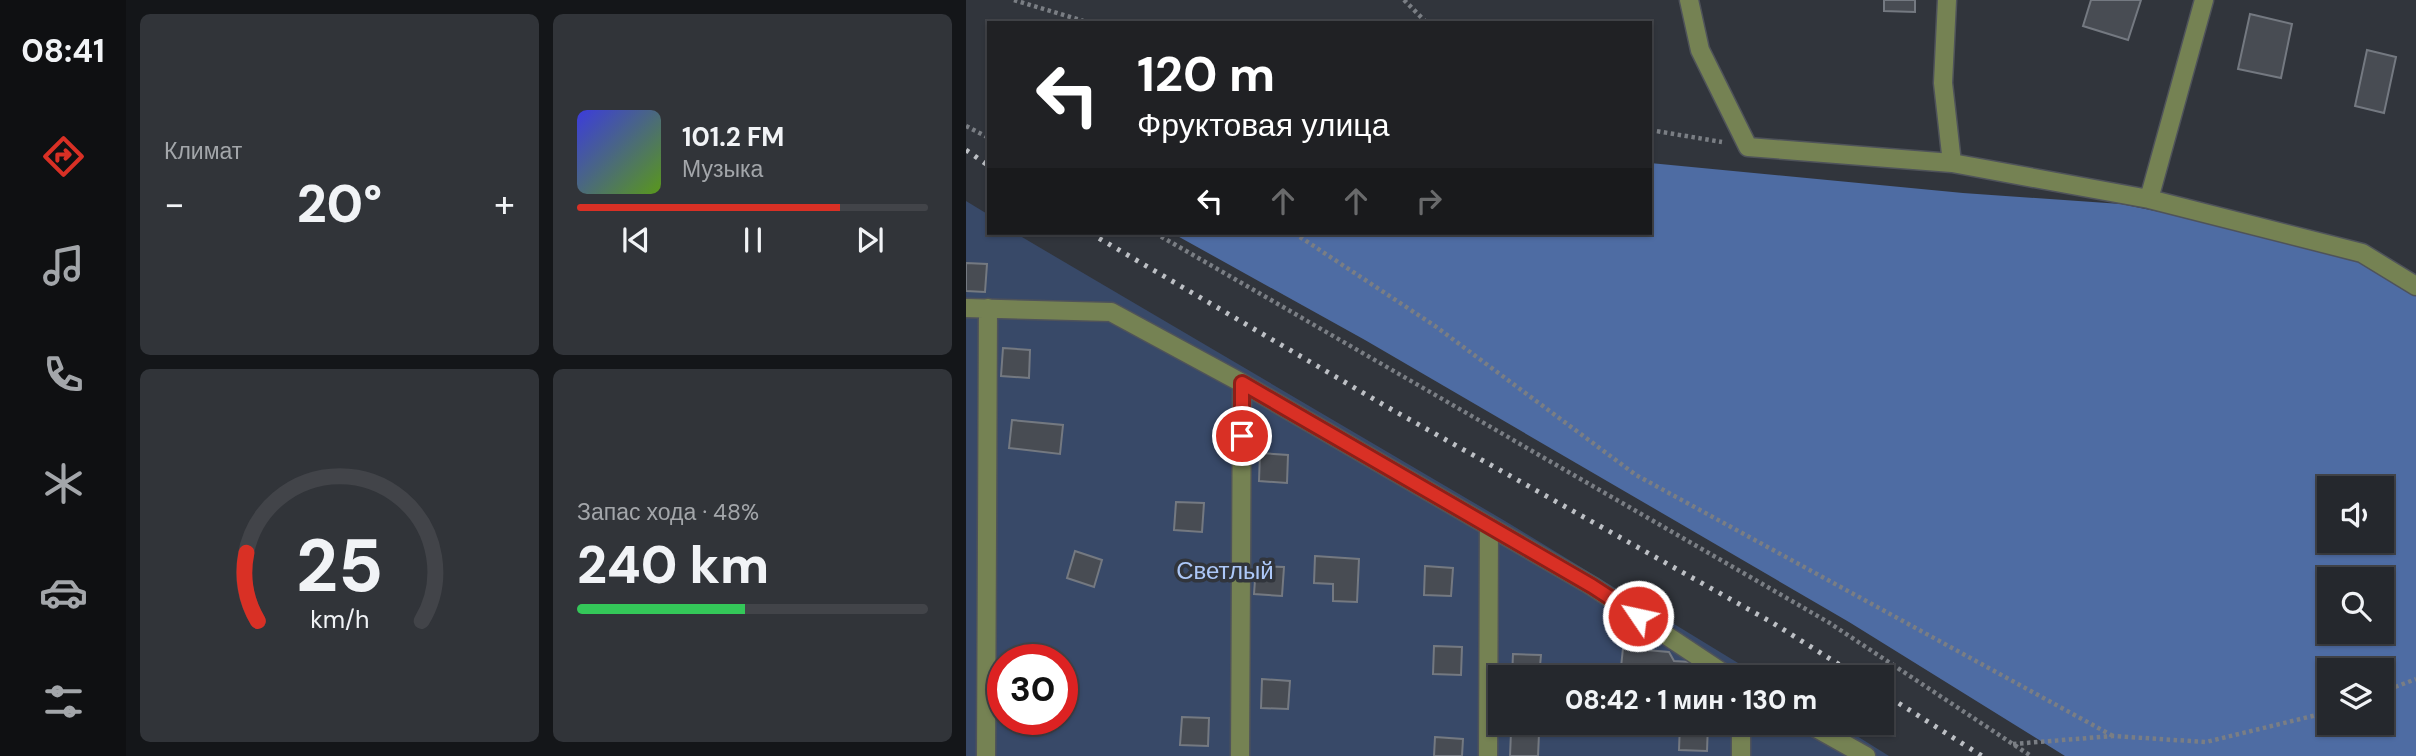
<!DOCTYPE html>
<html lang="ru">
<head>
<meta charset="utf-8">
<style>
	:root { --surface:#25282d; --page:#313439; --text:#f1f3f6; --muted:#a3a6aa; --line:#424449; --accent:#d93025 }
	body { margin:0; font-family:"DM Sans",sans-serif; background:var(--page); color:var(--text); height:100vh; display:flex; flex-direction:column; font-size:26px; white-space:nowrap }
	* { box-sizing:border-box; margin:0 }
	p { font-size:23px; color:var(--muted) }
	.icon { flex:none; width:38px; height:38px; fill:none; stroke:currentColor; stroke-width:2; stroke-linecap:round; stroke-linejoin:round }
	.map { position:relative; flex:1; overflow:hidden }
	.side { display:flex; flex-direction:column; gap:14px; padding:14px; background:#141619; width:840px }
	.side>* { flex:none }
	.guide { position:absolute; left:21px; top:21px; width:665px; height:214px; border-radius:0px; box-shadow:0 2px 5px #0004,0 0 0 2px var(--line); background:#202124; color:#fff; overflow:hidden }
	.buttons { position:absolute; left:1351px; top:476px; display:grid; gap:14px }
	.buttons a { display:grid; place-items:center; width:77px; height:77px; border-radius:0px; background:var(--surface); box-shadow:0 2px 5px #0004,0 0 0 2px var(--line); font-size:35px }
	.speed { position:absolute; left:21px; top:644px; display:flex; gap:14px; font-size:35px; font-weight:700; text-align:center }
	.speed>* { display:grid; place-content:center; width:91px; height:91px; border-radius:50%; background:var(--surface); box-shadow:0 2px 5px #0004,0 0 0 2px var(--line); line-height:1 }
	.speed .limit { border:10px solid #d22; background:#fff; color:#111 }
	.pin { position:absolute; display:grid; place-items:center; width:60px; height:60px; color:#fff; margin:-30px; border:4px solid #fff; border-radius:50%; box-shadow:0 2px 7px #0007 }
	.me { position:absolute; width:77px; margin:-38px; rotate:304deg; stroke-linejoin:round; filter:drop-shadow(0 0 5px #0008) }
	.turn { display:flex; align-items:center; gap:24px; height:147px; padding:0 35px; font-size:32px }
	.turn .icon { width:91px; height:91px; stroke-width:2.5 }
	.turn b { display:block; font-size:49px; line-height:60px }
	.lanes { display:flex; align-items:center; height:66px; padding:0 35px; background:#0003; justify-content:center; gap:35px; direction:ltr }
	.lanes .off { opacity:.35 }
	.big { font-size:52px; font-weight:800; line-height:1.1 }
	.side .widget { flex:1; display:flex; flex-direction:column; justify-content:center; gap:10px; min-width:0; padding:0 24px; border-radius:10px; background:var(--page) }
	.side .dial { align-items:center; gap:0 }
	.dial svg { height:182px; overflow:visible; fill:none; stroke:var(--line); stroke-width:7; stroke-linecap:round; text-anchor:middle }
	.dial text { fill:var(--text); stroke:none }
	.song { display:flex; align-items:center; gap:21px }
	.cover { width:84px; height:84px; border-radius:10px; background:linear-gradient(135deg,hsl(240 70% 55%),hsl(90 70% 35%)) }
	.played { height:7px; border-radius:4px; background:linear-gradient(90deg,var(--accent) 75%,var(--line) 75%) }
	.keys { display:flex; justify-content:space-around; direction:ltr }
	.heat { display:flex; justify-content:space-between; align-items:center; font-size:38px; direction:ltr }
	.charge { height:10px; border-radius:5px; background:linear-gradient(90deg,#34c759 48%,var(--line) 0) }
	.side .tiles { flex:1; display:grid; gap:14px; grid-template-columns:repeat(2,1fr) }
	.trip { position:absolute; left:522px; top:665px; width:406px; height:70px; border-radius:0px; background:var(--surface); box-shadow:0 2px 5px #0004,0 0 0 2px var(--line); font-weight:800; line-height:70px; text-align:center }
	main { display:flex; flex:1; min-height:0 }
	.dock { display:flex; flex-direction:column; width:126px; justify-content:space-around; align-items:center; background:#0f1012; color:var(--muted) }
	.dock .icon { width:49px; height:49px }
	.dock .on { color:var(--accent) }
	.dock b { font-size:32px; color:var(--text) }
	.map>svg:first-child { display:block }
</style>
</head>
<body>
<main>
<nav class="dock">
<b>08:41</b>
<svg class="icon on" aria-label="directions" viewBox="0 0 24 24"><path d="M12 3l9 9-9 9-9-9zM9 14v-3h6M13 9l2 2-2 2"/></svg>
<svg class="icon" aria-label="music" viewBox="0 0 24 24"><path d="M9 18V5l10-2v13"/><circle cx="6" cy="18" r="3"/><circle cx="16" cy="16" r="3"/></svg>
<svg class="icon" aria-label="phone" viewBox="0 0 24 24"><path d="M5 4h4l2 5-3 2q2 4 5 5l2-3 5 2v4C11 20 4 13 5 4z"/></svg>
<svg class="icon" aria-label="climate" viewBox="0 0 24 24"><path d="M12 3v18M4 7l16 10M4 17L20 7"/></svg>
<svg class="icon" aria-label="car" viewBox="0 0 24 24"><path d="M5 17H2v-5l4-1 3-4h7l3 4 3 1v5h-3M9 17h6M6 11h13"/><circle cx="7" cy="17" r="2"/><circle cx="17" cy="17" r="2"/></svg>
<svg class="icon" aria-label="filters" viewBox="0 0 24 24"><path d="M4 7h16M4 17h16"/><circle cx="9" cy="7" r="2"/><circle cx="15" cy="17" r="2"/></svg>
</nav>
<section class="side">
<div class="tiles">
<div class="widget"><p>Климат</p>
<div class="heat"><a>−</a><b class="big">20°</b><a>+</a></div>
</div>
<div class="widget">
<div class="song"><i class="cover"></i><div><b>101.2 FM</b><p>Музыка</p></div></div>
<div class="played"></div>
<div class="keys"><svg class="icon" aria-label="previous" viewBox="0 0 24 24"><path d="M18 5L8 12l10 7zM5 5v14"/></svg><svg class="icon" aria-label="pause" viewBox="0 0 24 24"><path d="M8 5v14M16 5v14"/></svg><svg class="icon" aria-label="next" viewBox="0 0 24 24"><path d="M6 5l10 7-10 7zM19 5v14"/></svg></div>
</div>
<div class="widget dial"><svg viewBox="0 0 100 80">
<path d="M14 69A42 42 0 1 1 86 69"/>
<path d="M14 69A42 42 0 0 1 9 39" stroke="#d93025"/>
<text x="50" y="56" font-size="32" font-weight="700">25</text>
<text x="50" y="72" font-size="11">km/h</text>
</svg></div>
<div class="widget"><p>Запас хода · 48%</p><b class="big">240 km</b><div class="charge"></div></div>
</div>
</section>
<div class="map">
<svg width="1450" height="756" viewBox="0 0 1450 756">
	<rect width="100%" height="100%" fill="#31353c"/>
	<path fill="#384968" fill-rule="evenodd" d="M0,201L23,215V233H49L539,521L795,677H534V723H870L923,756H0ZM37,660H96V719H37Z"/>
	<path fill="#4e6ca3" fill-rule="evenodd" d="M684,163L997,193L1155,204L1385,251L1450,293V756H1099L883,622L399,340L206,233H684ZM1363,488H1416V541H1363ZM1363,579H1416V632H1363ZM1363,670H1416V723H1363Z"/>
	<path fill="#484c53" stroke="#747981" stroke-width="2" d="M918,0H949V12L918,11Z
		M1125,0H1175L1162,40L1117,26Z
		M1284,14L1326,24L1315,78L1272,69Z
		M1401,50L1430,57L1418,113L1389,106Z
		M0,263L21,264L19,292L0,291Z
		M37,348L64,350L63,378L35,376Z
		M46,420L97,425L94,454L43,448Z
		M294,453L322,455L321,483L293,481Z
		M210,502L238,503L236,532L208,530Z
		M109,551L136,560L128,587L101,578Z
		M349,556L393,559L391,602L367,601V584L348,583Z
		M290,566L318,567L316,596L288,594Z
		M459,566L487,568L485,596L458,595Z
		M468,646L496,647L495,675L467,674Z
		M657,648L703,652L708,661L725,662L724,677H654Z
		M547,654L575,655L573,677H546Z
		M296,679L324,681L322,709L295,708Z
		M34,691L37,692V719L60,721L33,720Z
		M216,717L243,718L242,746L214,745Z
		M714,723H742L741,751L713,750Z
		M545,732L573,734L572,756H544Z
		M469,737L497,739L496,756H468Z"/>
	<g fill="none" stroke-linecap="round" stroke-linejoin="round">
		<defs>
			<path id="minor" d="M723,0L734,50L782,147L986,163L1183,199L1396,253L1450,286
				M981,0L977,83L986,163
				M1183,199L1238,0
				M0,308L145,312L276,383L626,586L763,677
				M775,723V756
				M841,723L900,756
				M20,756L22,308
				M274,756L276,383
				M522,756L523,526"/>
		</defs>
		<use href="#minor" stroke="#4f535a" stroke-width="21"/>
		<path stroke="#7a7e84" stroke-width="4.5" stroke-dasharray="3.5 3.5" stroke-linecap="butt" d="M48,0L124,23
			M438,0L461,23
			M0,126L23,138
			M684,130L756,142
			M189,233L862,622L1065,756
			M328,233L469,326L670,475L1147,736
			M1416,692L1450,679
			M1047,744L1147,736L1240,742L1363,712"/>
		<use href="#minor" stroke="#758253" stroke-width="18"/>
		<path stroke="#bdc0c5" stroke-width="5" stroke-dasharray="3.5 7" stroke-linecap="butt" d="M0,150L23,166
			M124,233L423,408L807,623L893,677
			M915,692L1016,756"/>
	</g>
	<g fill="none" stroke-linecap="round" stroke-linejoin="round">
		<defs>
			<path id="route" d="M276,436V383L626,586L672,616"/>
		</defs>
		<use href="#route" stroke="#8d1f18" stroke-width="18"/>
		<use href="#route" stroke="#d93025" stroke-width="12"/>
	</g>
	<g text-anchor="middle" stroke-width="7" stroke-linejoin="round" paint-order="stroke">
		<g font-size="24" fill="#adc8f8" stroke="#31353c">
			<text x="259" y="579">Светлый</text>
		</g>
	</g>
</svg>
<div class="buttons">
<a><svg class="icon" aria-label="sound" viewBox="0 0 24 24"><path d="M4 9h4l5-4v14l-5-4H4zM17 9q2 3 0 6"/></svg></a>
<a><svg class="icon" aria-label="search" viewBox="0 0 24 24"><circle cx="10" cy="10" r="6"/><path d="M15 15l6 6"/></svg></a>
<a><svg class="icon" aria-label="layers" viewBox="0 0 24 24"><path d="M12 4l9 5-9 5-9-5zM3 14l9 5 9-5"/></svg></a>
</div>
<div class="speed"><div class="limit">30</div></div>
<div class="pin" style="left:276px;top:436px;background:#d93025"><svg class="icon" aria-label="arrive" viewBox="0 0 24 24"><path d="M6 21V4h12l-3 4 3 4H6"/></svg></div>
<svg class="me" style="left:672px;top:616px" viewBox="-20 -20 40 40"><circle r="17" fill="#d93025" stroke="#fff" stroke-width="3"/><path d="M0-11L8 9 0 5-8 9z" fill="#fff"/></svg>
<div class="trip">08:42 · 1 мин · 130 m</div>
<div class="guide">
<div class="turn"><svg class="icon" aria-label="left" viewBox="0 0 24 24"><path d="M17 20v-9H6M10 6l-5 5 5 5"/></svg><div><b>120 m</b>Фруктовая улица</div></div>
<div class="lanes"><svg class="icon" aria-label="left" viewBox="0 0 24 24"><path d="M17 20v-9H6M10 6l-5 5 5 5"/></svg><svg class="icon off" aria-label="ahead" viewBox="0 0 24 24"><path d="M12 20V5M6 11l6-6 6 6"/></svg><svg class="icon off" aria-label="ahead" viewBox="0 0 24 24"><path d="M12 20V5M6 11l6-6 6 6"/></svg><svg class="icon off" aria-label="right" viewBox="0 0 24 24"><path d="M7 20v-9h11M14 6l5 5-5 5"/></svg></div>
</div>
</div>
</main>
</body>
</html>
